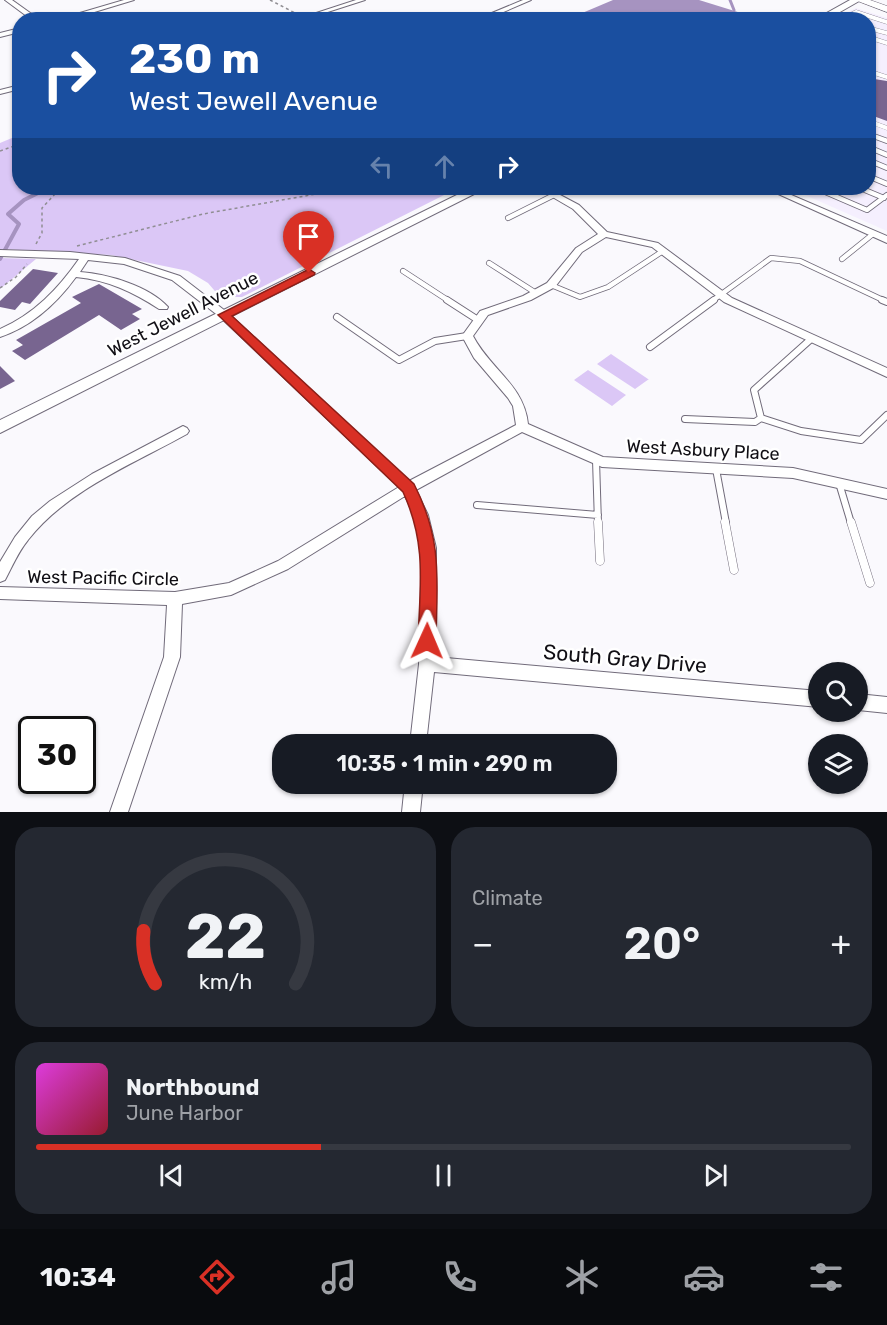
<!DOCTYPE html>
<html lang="en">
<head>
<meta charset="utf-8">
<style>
	:root { --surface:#171b24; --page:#242831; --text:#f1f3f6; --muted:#9ea1a6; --line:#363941; --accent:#d93025 }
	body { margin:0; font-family:Rubik,sans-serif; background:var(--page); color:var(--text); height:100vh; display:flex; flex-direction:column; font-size:22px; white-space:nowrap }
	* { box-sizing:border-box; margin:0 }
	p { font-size:20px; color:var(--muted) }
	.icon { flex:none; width:33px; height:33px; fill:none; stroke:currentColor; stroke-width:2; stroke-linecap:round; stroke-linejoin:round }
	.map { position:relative; height:812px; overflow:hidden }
	.details { display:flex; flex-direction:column; gap:15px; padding:15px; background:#0d0f14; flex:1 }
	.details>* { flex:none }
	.hud { position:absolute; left:12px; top:12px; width:864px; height:183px; border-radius:24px; box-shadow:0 2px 4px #0004; background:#1a4fa0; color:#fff; overflow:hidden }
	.controls { position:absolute; left:808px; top:662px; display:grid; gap:12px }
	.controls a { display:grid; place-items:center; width:60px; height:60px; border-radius:50%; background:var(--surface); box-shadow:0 2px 4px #0004; font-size:30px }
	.speed { position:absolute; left:18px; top:716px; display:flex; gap:12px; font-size:30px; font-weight:700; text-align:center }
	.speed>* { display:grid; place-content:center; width:78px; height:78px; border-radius:50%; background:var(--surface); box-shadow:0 2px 4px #0004; line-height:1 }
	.speed .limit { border:3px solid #111; border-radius:9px; background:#fff; color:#111 }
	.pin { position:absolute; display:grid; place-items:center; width:51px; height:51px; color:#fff; margin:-62px -26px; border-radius:50% 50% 50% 0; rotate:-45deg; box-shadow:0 0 6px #0007 }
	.pin .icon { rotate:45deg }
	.me { position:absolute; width:66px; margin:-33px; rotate:1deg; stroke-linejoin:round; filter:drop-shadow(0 0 4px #0008) }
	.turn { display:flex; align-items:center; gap:21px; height:126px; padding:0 18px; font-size:27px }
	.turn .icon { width:78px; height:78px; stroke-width:2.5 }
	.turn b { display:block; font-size:42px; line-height:51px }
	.lanes { display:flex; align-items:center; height:57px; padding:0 18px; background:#0003; justify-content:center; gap:30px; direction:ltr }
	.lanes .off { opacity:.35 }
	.big { font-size:45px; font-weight:600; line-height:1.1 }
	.details .tile { flex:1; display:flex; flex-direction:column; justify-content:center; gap:9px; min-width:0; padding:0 21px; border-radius:24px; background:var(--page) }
	.details .dial { align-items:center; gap:0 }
	.dial svg { height:156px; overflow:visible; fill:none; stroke:var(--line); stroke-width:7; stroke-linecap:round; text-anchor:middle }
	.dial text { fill:var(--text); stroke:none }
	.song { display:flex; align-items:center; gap:18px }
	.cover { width:72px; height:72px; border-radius:9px; background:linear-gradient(135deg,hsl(300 70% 55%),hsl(350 70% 35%)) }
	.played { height:6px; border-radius:3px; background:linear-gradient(90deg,var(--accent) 35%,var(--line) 35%) }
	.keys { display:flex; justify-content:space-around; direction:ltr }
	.heat { display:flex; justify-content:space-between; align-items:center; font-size:33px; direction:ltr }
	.details .tiles { flex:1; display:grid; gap:15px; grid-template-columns:1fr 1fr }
	.tile:last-child { grid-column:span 2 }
	.trip { position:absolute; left:272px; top:734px; width:345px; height:60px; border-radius:24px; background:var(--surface); box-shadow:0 2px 4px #0004; font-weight:600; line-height:60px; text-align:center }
	.menu { display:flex; height:96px; justify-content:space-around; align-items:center; background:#090b0e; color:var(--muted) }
	.menu .icon { width:42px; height:42px }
	.menu .current { color:var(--accent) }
	.menu b { font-size:27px; color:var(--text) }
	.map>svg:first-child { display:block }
</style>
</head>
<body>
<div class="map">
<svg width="887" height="812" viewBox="0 0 887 812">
	<rect width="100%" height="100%" fill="#faf9fd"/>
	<path fill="#f5effe" d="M856,8L887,18V231L789,188H868V20L835,19Z"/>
	<path fill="#dbc7f6" d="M19,135L20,188H458L242,297H220L208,283L188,271L111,255L0,249V143Z
		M0,258L36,259L0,289Z
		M611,354L648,379H649L635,389L597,364Z
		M588,370L626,395L612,406L574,380Z"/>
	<path fill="#a693c0" d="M613,0H699L741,13L727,20L568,19Z"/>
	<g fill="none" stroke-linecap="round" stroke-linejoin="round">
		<path stroke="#a693c0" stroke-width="3" d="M730,0L734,10"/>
		<path stroke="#a693c0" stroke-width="4" d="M0,259L19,224L8,214L24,200L38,193"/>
	</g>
	<path fill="#786590" d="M868,78L887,81V121L868,114Z
		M33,269L58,273L30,304L22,302L15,310L0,307V301Z
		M99,284L142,309L132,314L140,319L121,330L99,315L25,360L12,351L23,345L16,340L81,303L72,297Z
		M0,366L15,381L0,389Z"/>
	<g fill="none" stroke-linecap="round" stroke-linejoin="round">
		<defs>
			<path id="service-far3" d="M841,20L856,12L887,22
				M868,28L887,33
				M868,37L887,43
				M868,71L887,77
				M868,121L887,128"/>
			<path id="service-far2" d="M868,134L887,141
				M868,147L887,155
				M868,160L887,168
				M868,176L887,184
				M816,188L867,210L887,195
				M860,188L884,198
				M700,191L706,188
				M508,218L554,195
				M842,259L873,234
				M489,263L536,293
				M403,271L449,301
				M551,285L580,297L608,287L663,251
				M712,301L771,258L800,261L885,301"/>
			<path id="service-far1" d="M447,300L478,320
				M882,300L887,302
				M337,317L399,360L435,341L467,336
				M650,347L714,300
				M761,418L801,431L861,440L887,415
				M685,419L755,422L761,418L754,390L811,339
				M596,460L598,523
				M716,469L726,523
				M839,483L851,523
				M477,505L598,515"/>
			<path id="service" d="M598,522L600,561
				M725,522L734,570
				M851,522L870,583"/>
			<path id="minor" d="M5,0H12L40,20H32Z
				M124,0H134L68,20H56Z
				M356,0H365L309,18L304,17Z
				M523,0H531L485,20H475Z
				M20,28V32L0,37V33Z
				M20,85V89L0,94V90Z
				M537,188H547L579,205L607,232L658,243L732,298L887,368V377L724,302L652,247L606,237L582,252L555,287L531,300L488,315L473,336C490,369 524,385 528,424L603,457L793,468L887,489V499L793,478L602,467L522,432L416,490L428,515L436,548L435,657L819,691V707L434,672L426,744H410L419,664L422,548L414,515L405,496L288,569L231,595L182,604L180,657L128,812H110L164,657L167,605L0,599V587L175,592L229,583L278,561L399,487L220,317L172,280L124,264L88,260L80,272C108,274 149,286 168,307L167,309H159C133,292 108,280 76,277C57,303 31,327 0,337V329C34,314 58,289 79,259L0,256V250L70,252L125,258L180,276L228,313L409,481L516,425L513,406L508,398L474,358L462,336L480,311L523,296L547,283L576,248L598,234L573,209Z
				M765,188H775L887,236V243Z
				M183,426L187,428L189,431L187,434C133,464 67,490 28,540C18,552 12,567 5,580L0,582V562L15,537L32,516L50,501L92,474Z
				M858,694L887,697V713L858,710Z
				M405,783H423L420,812H402Z"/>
			<path id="secondary" d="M850,0H861L826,20H814Z
				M471,188H486L0,433V420Z"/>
			<path id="primary" d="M855,0H870L887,6V12Z"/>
		</defs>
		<use href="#service-far3" stroke="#716b7a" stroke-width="4.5"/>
		<use href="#service-far2" stroke="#716b7a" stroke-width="6"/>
		<use href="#service-far1" stroke="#716b7a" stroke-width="8"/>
		<use href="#service" stroke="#716b7a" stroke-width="9"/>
		<use href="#minor" stroke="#716b7a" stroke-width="2"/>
		<use href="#secondary" stroke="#716b7a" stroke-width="2"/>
		<use href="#primary" stroke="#716b7a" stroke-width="1"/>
		<path stroke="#908e93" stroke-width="1.5" stroke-dasharray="3 3" stroke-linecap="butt" d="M270,0L297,14
			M0,151L20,144
			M410,188H447
			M36,244L42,233V208L55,194L69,188
			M77,246L203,214L350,188
			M0,288L16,277L27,264"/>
		<use href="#service-far3" stroke="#fff" stroke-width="4"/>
		<use href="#service-far2" stroke="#fff" stroke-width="4.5"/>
		<use href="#service-far1" stroke="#fff" stroke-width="6"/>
		<use href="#service" stroke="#fff" stroke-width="8"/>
		<use href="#minor" fill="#fff" fill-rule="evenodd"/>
		<use href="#secondary" fill="#fff" fill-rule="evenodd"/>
		<use href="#primary" fill="#fff" fill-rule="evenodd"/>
	</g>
	<path fill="#d93025" stroke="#8d1f18" stroke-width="1.5" d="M309,269L315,273L314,275L232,316L414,484C443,541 437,579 436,641L433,647L427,649L421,647L418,641C420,585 427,544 403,492L218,315Z"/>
	<g text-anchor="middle" stroke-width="5" stroke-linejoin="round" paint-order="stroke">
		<g font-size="18" fill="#110f15" stroke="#fff">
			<text transform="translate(183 314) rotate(-27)" y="6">West Jewell Avenue</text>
			<text transform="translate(703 450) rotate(3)" y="6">West Asbury Place</text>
			<text transform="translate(103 578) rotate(1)" y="6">West Pacific Circle</text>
		</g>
		<g font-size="21" fill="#110f15" stroke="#fff">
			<text transform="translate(625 659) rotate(5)" y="7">South Gray Drive</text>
		</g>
	</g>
</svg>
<div class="controls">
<a><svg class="icon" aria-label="search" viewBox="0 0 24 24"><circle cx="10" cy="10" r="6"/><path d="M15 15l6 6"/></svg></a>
<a><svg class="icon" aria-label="layers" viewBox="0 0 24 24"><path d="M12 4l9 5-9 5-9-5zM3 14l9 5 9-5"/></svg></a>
</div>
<div class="speed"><div class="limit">30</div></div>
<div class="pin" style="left:309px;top:273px;background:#d93025"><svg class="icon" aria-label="arrive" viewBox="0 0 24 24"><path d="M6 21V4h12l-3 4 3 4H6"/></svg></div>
<svg class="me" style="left:427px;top:641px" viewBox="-20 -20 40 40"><path d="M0-17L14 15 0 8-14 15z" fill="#d93025" stroke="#fff" stroke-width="4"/></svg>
<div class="trip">10:35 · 1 min · 290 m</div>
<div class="hud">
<div class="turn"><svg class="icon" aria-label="right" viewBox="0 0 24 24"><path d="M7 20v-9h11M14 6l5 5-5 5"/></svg><div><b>230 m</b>West Jewell Avenue</div></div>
<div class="lanes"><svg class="icon off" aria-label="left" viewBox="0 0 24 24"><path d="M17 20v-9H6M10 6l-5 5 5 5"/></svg><svg class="icon off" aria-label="ahead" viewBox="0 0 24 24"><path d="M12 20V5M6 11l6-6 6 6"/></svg><svg class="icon" aria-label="right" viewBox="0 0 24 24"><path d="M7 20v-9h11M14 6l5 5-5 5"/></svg></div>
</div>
</div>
<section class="details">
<div class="tiles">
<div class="tile dial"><svg viewBox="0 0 100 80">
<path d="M14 69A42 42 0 1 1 86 69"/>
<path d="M14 69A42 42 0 0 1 8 42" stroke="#d93025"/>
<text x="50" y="56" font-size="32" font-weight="700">22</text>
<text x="50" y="72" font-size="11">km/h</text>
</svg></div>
<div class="tile"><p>Climate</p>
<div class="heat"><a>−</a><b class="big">20°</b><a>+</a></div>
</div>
<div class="tile">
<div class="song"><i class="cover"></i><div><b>Northbound</b><p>June Harbor</p></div></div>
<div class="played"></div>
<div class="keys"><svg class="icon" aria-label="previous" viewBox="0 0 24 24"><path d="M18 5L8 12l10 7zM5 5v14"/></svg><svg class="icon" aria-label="pause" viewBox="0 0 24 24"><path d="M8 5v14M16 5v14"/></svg><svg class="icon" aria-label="next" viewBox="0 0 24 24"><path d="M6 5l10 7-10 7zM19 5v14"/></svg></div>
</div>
</div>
</section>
<nav class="menu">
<b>10:34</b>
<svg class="icon current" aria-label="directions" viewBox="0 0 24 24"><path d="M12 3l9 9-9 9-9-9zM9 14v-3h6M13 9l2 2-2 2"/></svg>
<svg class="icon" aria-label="music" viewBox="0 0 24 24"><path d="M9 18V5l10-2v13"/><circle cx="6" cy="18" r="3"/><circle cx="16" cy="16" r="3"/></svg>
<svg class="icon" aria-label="phone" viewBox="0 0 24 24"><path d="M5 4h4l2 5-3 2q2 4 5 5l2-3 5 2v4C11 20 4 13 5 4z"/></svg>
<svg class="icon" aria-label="climate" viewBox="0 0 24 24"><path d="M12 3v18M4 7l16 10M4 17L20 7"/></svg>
<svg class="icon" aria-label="car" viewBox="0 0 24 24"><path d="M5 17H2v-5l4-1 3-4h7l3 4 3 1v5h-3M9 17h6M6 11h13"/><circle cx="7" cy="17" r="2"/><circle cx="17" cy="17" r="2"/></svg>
<svg class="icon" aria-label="filters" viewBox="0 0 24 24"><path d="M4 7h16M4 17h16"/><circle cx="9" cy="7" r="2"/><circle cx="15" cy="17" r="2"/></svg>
</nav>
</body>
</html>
